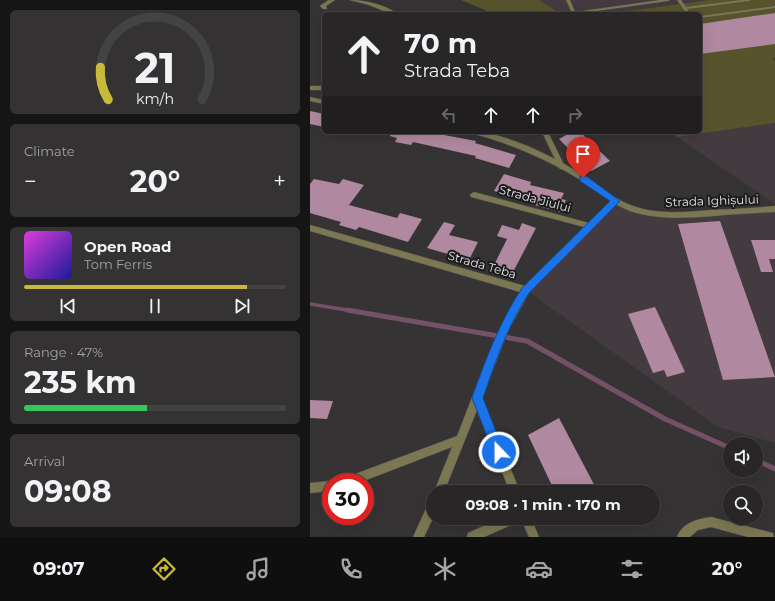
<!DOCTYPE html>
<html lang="en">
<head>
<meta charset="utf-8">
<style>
	:root { --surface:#282627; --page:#343233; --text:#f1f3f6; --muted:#a5a5a7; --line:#444344; --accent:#c9ba3a }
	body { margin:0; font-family:Montserrat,sans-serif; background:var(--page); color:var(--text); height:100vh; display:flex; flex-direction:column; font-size:15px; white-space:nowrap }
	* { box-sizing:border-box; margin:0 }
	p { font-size:13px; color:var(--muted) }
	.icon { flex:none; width:22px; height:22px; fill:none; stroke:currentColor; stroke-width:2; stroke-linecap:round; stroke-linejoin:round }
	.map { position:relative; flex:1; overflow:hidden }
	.drawer { display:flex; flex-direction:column; gap:10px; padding:10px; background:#161515; width:310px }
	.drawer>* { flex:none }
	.banner { position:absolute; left:12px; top:12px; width:380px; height:122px; border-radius:6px; box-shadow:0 4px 16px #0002,0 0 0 1px var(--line); background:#282627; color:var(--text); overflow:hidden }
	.fabs { position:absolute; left:413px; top:437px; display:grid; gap:8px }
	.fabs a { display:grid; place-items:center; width:40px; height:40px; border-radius:50%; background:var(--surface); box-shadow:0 4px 16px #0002,0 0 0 1px var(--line); font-size:20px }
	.speed { position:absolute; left:12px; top:473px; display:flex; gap:8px; font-size:20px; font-weight:700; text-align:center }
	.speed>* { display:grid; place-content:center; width:52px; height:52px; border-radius:50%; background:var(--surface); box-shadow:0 4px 16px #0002,0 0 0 1px var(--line); line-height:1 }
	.speed .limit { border:6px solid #d22; background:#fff; color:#111 }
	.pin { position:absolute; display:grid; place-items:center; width:34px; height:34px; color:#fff; margin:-41px -17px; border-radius:50% 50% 50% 0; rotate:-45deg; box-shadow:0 0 4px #0007 }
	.pin .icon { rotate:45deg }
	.me { position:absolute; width:44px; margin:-22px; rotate:338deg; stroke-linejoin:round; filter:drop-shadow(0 0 3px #0008) }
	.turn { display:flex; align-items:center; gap:14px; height:84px; padding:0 16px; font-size:18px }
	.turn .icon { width:52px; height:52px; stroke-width:2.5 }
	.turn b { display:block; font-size:28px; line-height:34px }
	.lanes { display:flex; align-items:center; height:38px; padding:0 16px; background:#0003; justify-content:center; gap:20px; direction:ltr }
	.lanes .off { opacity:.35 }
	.big { font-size:30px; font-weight:700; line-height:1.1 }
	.drawer .tile { flex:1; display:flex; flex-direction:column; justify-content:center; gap:6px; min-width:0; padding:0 14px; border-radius:6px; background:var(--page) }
	.drawer .dial { align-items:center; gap:0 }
	.dial svg { height:104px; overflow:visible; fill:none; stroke:var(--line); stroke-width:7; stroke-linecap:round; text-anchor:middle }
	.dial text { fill:var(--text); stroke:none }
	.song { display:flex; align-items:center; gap:12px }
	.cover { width:48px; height:48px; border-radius:6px; background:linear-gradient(135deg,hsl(300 70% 55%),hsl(240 70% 35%)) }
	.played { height:4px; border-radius:2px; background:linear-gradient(90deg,var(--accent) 85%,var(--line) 85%) }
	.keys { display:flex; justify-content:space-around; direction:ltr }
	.heat { display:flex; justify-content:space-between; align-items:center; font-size:22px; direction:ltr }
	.charge { height:6px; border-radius:3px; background:linear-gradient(90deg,#34c759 47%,var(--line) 0) }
	.trip { position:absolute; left:116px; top:485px; width:234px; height:40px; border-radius:20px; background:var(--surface); box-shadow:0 4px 16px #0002,0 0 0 1px var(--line); font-weight:700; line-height:40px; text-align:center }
	.tabs { display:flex; height:64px; justify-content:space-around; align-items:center; background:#100f10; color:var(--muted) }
	.tabs .icon { width:28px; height:28px }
	.tabs .active { color:var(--accent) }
	.tabs b { font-size:18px; color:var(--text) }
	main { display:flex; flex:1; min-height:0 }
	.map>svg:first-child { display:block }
</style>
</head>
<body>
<main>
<section class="drawer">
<div class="tile dial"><svg viewBox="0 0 100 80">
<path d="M14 69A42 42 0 1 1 86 69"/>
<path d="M14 69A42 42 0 0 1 8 44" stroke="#c9ba3a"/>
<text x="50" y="56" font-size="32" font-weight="700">21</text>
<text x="50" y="72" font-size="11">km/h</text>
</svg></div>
<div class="tile"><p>Climate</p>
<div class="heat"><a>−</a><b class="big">20°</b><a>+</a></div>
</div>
<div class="tile">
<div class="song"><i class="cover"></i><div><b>Open Road</b><p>Tom Ferris</p></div></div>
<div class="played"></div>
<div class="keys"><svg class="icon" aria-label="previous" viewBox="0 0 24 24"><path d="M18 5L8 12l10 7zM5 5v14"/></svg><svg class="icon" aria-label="pause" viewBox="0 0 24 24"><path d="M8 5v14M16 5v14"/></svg><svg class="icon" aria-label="next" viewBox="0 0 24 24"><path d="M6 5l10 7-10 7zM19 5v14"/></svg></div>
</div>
<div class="tile"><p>Range · 47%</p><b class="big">235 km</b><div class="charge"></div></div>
<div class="tile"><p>Arrival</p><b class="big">09:08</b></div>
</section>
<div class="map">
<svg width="465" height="537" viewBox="0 0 465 537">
	<rect width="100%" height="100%" fill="#363334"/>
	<path fill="#443b40" d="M229,0H399L297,14H251Z
		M465,123V204L367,137Z
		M306,201L323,209L356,214L465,209V443L408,427L216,290Z"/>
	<path fill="#57532d" d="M151,0H229L251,14H184Z
		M399,0H465V58L463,59L465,61V123L367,137L362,132H390V14H297Z"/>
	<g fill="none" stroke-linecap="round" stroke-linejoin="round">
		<path stroke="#755168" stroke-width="3.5" d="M0,304L43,311"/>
		<path stroke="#755168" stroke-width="5" d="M37,310L217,341L355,419L420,448
			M446,460L465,469"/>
	</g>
	<path fill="#b089a1" d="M465,13V44L390,54V24Z
		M0,111L14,114V127L0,124Z
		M80,132H118L166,141L165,143L206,155L199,168L165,158L166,156L103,142L101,145L85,142L87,138L80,136Z
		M262,132H270L300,161L281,171L249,139Z
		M194,174L221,182L220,185L254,193L251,199L256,200L251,212L221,204L222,202L184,191Z
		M4,179L29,184L33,179L54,185L39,205L87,218L90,213L112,219L98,242L49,227L46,230L29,225L31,222L0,213V184Z
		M410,221L465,377L413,380L368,224Z
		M134,222L145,225L139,235L168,242L159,260L117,248Z
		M212,223L226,228L202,274L183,267L197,239L187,236L192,225L209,230Z
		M441,240H465V259H459L463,272H451Z
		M345,307L375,372L357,377L354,370L343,373L318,314Z
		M0,400L23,401L17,419L0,418Z
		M249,418L288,492H245L218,435Z"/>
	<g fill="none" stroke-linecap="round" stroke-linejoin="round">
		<defs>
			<path id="service" d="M256,0H260L265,12L350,0H360L358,1L265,14L262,13Z
				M367,0H371L376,7L431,0H441L439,1L377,9L381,14H377Z
				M465,6V8L390,18V16Z"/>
			<path id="minor" d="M19,0H25L16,6L17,9H13L10,6Z
				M40,0C56,0 75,5 88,14H81L59,5Z
				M0,86H14V90H0Z
				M232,132H238L255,167L254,169H250Z
				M164,192L279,223L303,199H309L310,201L219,293L198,331L172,398L210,492H200L167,410L134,492H124L142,447L51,482H32L33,478L37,477L147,436C167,387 182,336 210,292L0,231V225L215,286L274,227L161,197L160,195Z
				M21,481L24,482H21V491L0,493V483Z
				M123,501V518L114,537H103L119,502Z
				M401,517L459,532L463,533L464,537H438L401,527L388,530L380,537H367C372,523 387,519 401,517Z
				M192,518H209L208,522L174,537H157L158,533Z
				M211,518H221L229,537H219Z"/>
			<path id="tertiary" d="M0,97L14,100V104L0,101Z
				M163,132C196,132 246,158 275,176C291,186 305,200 323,206C348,215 376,212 401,210C423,209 444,208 465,206V212C445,213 425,214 404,216C377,218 347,220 320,211C301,204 286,190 269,179C236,159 201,144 164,134Z"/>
		</defs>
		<use href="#service" stroke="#524f50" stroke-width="0.5"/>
		<use href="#minor" stroke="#524f50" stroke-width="1"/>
		<use href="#tertiary" stroke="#524f50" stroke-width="1"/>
		<use href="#service" fill="#7b7752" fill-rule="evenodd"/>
		<use href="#minor" fill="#7b7752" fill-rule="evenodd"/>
		<use href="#tertiary" fill="#7b7752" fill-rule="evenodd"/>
	</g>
	<path fill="#1a73e8" stroke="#114b97" d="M270,176H276L310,201L219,293C198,325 185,362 173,398L194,452L193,456L189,457L185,456L162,398C175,361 190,321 212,288L300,201L270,181Z"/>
	<g text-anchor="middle" stroke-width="4" stroke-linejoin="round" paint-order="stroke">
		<g font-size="12" fill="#e5e3e4" stroke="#1c1b1c">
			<text transform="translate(225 199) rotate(15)" y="4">Strada Jiului</text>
			<text transform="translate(402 201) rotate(-2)" y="4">Strada Ighișului</text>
			<text transform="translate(172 265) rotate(16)" y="4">Strada Teba</text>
		</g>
	</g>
</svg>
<div class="fabs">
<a><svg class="icon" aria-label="sound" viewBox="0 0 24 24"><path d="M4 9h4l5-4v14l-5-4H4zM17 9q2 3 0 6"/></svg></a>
<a><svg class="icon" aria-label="search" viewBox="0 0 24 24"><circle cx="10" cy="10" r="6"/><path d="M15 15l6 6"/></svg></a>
</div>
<div class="speed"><div class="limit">30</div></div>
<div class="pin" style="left:273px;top:178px;background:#d93025"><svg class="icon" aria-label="arrive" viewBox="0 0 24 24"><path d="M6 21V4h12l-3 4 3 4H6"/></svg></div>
<svg class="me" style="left:189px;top:452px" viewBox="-20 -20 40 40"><circle r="17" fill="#1a73e8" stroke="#fff" stroke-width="3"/><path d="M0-11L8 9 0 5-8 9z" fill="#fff"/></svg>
<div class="trip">09:08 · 1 min · 170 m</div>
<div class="banner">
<div class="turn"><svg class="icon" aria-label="ahead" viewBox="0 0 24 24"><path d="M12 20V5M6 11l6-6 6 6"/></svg><div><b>70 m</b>Strada Teba</div></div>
<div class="lanes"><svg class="icon off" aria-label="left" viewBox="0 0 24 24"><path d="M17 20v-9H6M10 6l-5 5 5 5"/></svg><svg class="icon" aria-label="ahead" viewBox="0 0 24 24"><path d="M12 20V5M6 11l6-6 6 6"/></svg><svg class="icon" aria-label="ahead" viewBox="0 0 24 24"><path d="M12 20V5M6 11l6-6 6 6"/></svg><svg class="icon off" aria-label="right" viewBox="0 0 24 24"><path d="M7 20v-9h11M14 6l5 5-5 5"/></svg></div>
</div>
</div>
</main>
<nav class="tabs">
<b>09:07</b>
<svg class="icon active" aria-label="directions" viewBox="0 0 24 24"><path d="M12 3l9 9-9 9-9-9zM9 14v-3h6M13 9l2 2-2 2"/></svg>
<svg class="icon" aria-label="music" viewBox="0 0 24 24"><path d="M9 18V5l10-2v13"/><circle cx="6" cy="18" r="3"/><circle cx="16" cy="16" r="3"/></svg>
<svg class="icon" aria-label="phone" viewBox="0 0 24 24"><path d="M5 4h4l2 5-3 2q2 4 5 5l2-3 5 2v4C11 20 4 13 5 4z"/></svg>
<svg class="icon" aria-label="climate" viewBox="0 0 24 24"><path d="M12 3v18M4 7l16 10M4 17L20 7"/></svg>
<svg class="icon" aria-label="car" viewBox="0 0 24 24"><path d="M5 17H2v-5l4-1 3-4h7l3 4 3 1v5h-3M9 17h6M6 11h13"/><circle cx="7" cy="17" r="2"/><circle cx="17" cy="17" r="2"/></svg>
<svg class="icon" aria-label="filters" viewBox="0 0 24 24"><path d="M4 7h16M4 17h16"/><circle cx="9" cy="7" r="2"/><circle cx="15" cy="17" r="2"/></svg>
<b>20°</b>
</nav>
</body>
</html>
